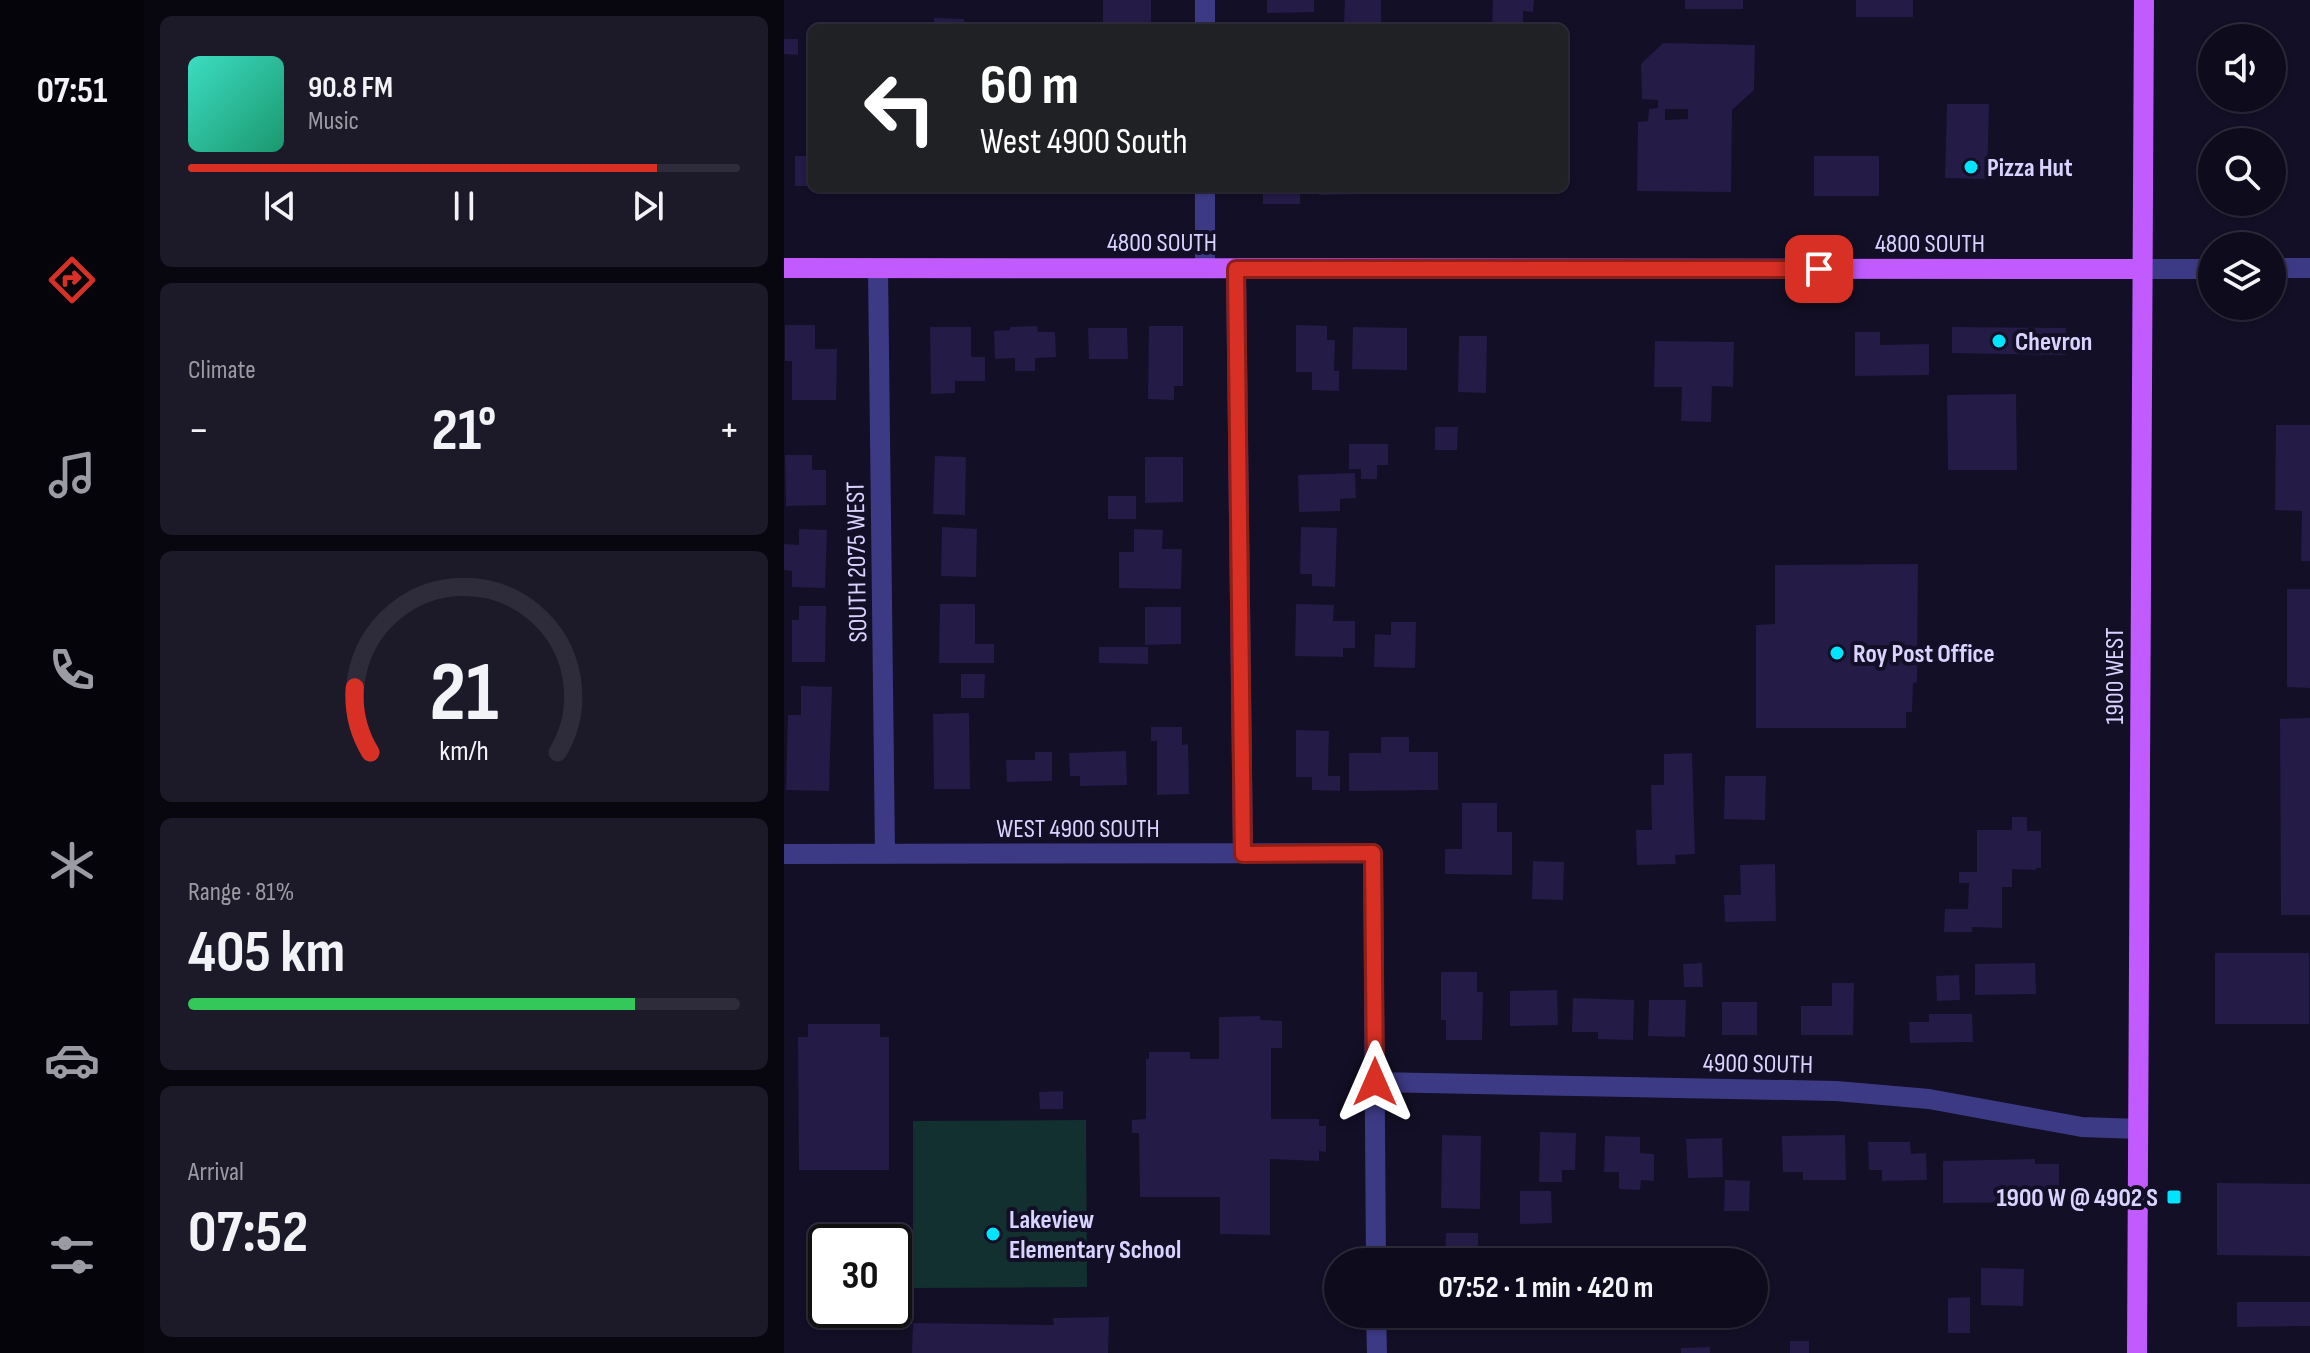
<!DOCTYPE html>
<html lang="en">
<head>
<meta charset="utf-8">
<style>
	:root { --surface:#0e0b1c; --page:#1c1929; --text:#f1f3f6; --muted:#9b9ba3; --line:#2e2b3b; --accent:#d93025 }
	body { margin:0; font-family:"Sofia Sans Condensed",sans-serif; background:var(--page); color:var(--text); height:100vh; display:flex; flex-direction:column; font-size:30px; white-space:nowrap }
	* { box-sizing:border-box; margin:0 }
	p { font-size:26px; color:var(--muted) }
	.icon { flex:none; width:44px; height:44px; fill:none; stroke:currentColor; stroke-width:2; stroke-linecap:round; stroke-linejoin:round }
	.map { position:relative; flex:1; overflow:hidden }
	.panel { display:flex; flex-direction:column; gap:16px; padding:16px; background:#08060f; width:640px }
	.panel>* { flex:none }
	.guide { position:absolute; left:24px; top:24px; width:760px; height:168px; border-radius:12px; box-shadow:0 2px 6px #0004,0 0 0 2px var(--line); background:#202124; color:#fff; overflow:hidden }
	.tools { position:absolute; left:1414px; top:24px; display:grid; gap:16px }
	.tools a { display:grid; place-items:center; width:88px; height:88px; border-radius:50%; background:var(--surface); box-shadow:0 2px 6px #0004,0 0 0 2px var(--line); font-size:40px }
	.speed { position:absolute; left:24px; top:1224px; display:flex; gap:16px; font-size:40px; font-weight:700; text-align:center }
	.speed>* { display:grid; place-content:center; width:104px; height:104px; border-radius:50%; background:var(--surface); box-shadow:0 2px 6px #0004,0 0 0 2px var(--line); line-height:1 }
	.speed .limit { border:4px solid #111; border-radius:12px; background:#fff; color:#111 }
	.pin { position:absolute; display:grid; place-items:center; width:68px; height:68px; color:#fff; margin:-34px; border-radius:16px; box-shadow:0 4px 12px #0006 }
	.me { position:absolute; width:88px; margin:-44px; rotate:0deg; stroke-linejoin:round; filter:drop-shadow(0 0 6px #0008) }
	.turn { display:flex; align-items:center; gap:28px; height:168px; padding:0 40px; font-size:36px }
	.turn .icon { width:104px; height:104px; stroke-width:2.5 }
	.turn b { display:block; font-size:56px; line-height:68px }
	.big { font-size:60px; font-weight:700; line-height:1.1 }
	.panel .widget { flex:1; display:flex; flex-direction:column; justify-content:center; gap:12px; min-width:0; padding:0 28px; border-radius:12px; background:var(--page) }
	.panel .dial { align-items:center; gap:0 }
	.dial svg { height:208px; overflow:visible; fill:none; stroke:var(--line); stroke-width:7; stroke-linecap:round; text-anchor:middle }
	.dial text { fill:var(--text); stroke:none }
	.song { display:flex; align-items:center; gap:24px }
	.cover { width:96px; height:96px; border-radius:12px; background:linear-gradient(135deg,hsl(170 70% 55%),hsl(160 70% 35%)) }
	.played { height:8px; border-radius:4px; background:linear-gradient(90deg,var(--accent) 85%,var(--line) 85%) }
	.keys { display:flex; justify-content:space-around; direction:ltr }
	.heat { display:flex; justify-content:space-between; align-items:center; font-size:44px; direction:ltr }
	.charge { height:12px; border-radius:6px; background:linear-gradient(90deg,#34c759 81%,var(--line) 0) }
	.trip { position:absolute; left:540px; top:1248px; width:444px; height:80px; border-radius:40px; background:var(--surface); box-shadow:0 2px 6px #0004,0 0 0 2px var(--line); font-weight:700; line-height:80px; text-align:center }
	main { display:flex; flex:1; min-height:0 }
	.dock { display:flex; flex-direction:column; width:144px; justify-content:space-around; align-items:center; background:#06040b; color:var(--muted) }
	.dock .icon { width:56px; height:56px }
	.dock .current { color:var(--accent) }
	.dock b { font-size:36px; color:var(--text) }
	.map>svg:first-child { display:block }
</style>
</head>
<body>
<main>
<nav class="dock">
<b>07:51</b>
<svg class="icon current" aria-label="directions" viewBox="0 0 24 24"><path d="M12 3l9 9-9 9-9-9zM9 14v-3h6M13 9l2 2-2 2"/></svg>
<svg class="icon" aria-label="music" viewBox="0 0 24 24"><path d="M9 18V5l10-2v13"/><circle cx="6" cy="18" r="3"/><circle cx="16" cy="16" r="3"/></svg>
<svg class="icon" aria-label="phone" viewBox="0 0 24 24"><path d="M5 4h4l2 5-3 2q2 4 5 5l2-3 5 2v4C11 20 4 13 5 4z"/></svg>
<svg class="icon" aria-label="climate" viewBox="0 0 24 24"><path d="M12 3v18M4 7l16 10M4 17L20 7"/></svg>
<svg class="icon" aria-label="car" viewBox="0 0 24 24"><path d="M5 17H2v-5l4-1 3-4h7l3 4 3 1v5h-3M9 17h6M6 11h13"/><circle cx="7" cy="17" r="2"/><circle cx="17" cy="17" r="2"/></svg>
<svg class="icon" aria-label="filters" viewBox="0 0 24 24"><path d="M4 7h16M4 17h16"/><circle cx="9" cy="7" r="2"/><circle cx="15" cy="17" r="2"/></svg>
</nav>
<section class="panel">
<div class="widget">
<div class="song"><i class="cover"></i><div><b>90.8 FM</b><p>Music</p></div></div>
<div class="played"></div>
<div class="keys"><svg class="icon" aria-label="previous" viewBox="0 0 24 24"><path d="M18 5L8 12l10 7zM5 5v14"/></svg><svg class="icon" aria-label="pause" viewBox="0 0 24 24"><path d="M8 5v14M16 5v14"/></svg><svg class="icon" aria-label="next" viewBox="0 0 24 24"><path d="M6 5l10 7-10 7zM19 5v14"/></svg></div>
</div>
<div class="widget"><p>Climate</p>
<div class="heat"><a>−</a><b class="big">21°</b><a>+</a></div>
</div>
<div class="widget dial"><svg viewBox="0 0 100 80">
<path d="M14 69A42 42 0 1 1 86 69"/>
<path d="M14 69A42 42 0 0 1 8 44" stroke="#d93025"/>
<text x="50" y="56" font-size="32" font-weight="700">21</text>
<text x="50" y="72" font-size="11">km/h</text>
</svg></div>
<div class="widget"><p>Range · 81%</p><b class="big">405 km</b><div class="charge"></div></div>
<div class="widget"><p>Arrival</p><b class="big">07:52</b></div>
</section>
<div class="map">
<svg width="1526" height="1353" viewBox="0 0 1526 1353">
	<rect width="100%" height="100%" fill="#130f26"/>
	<path fill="#12302f" d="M302,1120L303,1287L129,1288V1121Z"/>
	<path fill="#241b47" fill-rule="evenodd" d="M319,0H367V28H319Z
		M483,0H530V12L483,13Z
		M561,0H597V24L560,23Z
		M709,0H750L749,12L739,11V28H708Z
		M901,0H959V9H901Z
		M1072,0H1129V17H1072Z
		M150,18L180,19V28H150Z
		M0,39H14V55L0,54Z
		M879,43L971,45L970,90L948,110L947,192L853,191L854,122L864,121L865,109L874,108V100L858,99L857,64ZM881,109H904V119L881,120Z
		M1163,104H1205L1203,179L1161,178Z
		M11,156H28V186H11Z
		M1030,156H1095V196H1030Z
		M161,188H205V192L161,193Z
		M252,188H293V193L252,192Z
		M334,188H374L373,193L334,192Z
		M479,188H516V204H479Z
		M535,188H581V194L535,195Z
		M1,325H31V349H53L52,400H8V361H1Z
		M512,325L543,326V340H551L550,371H555V391L528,390V372H512Z
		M253,326L254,332H271L272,357L251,358V371H231V358L211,359L210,331L226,330V327Z
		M365,326H399V386H390V400L364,399Z
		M146,327H187V357H201V381H171V393L147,394Z
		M569,327L623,328V370L568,369Z
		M1168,327L1282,328L1281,355L1168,353Z
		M304,328H343L344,359H305Z
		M1071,332H1096V345L1145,344V375L1071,376Z
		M675,336H703L702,393L674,392Z
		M871,341L950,342L949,387L928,386L927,422L897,421L898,387H870Z
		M1232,394L1233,470H1164L1163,395Z
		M1492,425H1526V561H1517L1518,511L1491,510Z
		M651,427H674L673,450H651Z
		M565,444H604V465H593V479H577V469H565Z
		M1,455H28V470H42V505L2,506Z
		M151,456L182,457L181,515L149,514Z
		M361,457H399V502L361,503Z
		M571,473L572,498L556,499V511L515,512L514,475Z
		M324,496H352V519H324Z
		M158,527L193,529L192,577L157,576Z
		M517,527L553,528L551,587L528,586V574H516Z
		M15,529L43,530L41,588L8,587V571L0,570V544L15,545Z
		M350,529L379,530L378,549H398L397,589L335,588V552H350Z
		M1134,564L1133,682L1129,683L1128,712H1122V728H972V625L991,624V565Z
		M1503,589H1526V688L1503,687Z
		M156,604H191V644H210V663H155Z
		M512,604L550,605L549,621H571V648H559V657L511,656Z
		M15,606H42L41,662H8V620H15Z
		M361,607H397V644L361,645Z
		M607,622H632L631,668L590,667L591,634L607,635Z
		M315,647H364V664L315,663Z
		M177,674H201L200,698H177Z
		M17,686L48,687L45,791L2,790L4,715H17Z
		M185,713L186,789H150L149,714Z
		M1526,718V915H1497L1496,719Z
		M367,727H398V745L404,744L405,794L373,795V741H367Z
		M512,730L545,731L544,776H556V791L528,790V777H512Z
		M597,737H625V752H654V790L565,791V753H597Z
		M342,751L343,785L296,786V776H286L285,753Z
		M251,752H268V781L223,782L222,760H251Z
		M908,753L911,854L891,855L892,864L853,865L852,830H868L867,785H880V754Z
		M941,776H982L981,820L940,819Z
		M678,803H713V832H728V875L661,874V849H678Z
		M1228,817H1243V831H1257V868H1252V870L1228,869V887H1218V928L1188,927V932H1160L1161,909H1184L1185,883H1175V872H1193V830H1228Z
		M749,861L780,862L779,900L748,899Z
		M991,864L992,921L941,922L940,895H957L956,865Z
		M1431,953H1525V1024H1431Z
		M918,963L919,987H900L899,964Z
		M1251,963L1252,994L1191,995V964Z
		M657,972H693V992H699L698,1040H662V1020H657Z
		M1175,975L1176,1000L1153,1001L1152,976Z
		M1048,983H1070L1069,1035H1017V1006H1048Z
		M773,990L774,1025L726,1026V991Z
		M789,998L850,1000L849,1040L814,1039V1032H788Z
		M865,1000H902L901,1037L864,1036Z
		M938,1002H973V1035H938Z
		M1145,1014H1188L1189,1042L1126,1043L1125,1022H1145Z
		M476,1016L477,1020L498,1021V1048H487V1119H535V1126H542V1152L535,1151V1161L486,1159V1235L436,1234V1197H356L355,1133H348V1120L362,1119V1059H365V1052H406V1059H435V1017Z
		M24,1024H96V1037H105V1170H15L14,1037H24Z
		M279,1091V1109H256L255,1092Z
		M756,1132L792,1133L791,1170H778V1182H755Z
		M658,1135L697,1136L696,1209L657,1208Z
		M1061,1135L1062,1180H1019V1172H999L998,1136Z
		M821,1136L856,1137V1153L870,1154V1181L857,1180L856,1190L835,1189V1172H820Z
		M938,1138L939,1177L904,1178L902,1139Z
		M1084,1142H1126L1127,1154L1142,1153L1143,1180L1098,1181V1170H1085Z
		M1251,1159V1164H1275V1202L1159,1203V1161Z
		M941,1180L966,1181L965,1211H940Z
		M1433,1183L1526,1184V1256L1433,1255Z
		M736,1191H767L768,1223L736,1224Z
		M662,1233H694V1262H661Z
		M1197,1268L1240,1269L1239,1306L1197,1305Z
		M1186,1297V1333H1164V1298Z
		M1453,1302H1526V1326L1453,1327Z
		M661,1314H693V1326L660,1325Z
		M325,1317L324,1353H128L129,1323L270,1325L269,1318Z
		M1006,1341H1025V1353H1006Z
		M926,1347V1353H897V1348Z"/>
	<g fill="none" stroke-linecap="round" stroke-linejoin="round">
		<path stroke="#3d3a85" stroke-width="20" d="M421,28V0
			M421,268V188
			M1488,268H1526
			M94,269L101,854
			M452,269L459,854
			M1358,269H1428
			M0,854L589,853L592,1262
			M591,1082L1052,1091L1145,1099L1298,1127L1354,1129
			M592,1314L593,1353"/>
		<path stroke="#c25bff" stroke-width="20" d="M0,268L1358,269
			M1353,1353L1360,0"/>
	</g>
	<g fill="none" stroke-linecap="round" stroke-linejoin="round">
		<defs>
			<path id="route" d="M591,1082L589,853L459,854L452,269H1035"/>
		</defs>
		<use href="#route" stroke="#8d1f18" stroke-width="20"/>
		<use href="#route" stroke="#d93025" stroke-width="14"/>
	</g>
	<g fill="#00e5ff" stroke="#130f26" stroke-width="3">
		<circle cx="1187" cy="167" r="8"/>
		<circle cx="1215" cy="341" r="8"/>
		<circle cx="1053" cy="653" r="8"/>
		<rect x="1382" y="1189" width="16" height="16" rx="4"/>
		<circle cx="209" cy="1234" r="8"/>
	</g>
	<g text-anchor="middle" stroke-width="8" stroke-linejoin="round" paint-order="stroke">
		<g font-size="26" font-weight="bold" fill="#d9d4ff" stroke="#130f26" text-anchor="start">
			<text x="1203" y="176">Pizza Hut</text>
			<text x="1231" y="350">Chevron</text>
			<text x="1069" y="662">Roy Post Office</text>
			<text x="1374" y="1206" text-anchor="end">1900 W @ 4902 S</text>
			<text x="225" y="1228">Lakeview<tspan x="225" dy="30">Elementary School</tspan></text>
		</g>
		<g font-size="26" fill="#d9d4ff" stroke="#130f26">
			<text x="378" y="251">4800 SOUTH</text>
			<text x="1146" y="252">4800 SOUTH</text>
			<text transform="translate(72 562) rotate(-91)" y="9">SOUTH 2075 WEST</text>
			<text transform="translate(1330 676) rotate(-90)" y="9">1900 WEST</text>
			<text x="294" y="837">WEST 4900 SOUTH</text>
			<text transform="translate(974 1063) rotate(1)" y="9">4900 SOUTH</text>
		</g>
	</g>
</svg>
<div class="tools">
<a><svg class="icon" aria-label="sound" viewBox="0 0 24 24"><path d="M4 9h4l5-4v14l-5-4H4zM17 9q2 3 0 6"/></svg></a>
<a><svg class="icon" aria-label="search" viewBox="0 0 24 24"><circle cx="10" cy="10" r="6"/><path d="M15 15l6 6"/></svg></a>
<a><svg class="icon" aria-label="layers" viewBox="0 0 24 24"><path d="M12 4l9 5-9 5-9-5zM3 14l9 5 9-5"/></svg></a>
</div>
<div class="speed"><div class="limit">30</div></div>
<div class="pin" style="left:1035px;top:269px;background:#d93025"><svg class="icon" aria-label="arrive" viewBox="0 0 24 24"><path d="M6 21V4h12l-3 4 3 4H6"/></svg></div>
<svg class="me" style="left:591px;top:1082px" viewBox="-20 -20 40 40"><path d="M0-17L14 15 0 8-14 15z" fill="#d93025" stroke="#fff" stroke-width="4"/></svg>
<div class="trip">07:52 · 1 min · 420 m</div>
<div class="guide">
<div class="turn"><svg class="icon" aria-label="left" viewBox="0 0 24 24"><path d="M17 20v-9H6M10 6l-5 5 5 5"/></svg><div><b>60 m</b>West 4900 South</div></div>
</div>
</div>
</main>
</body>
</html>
